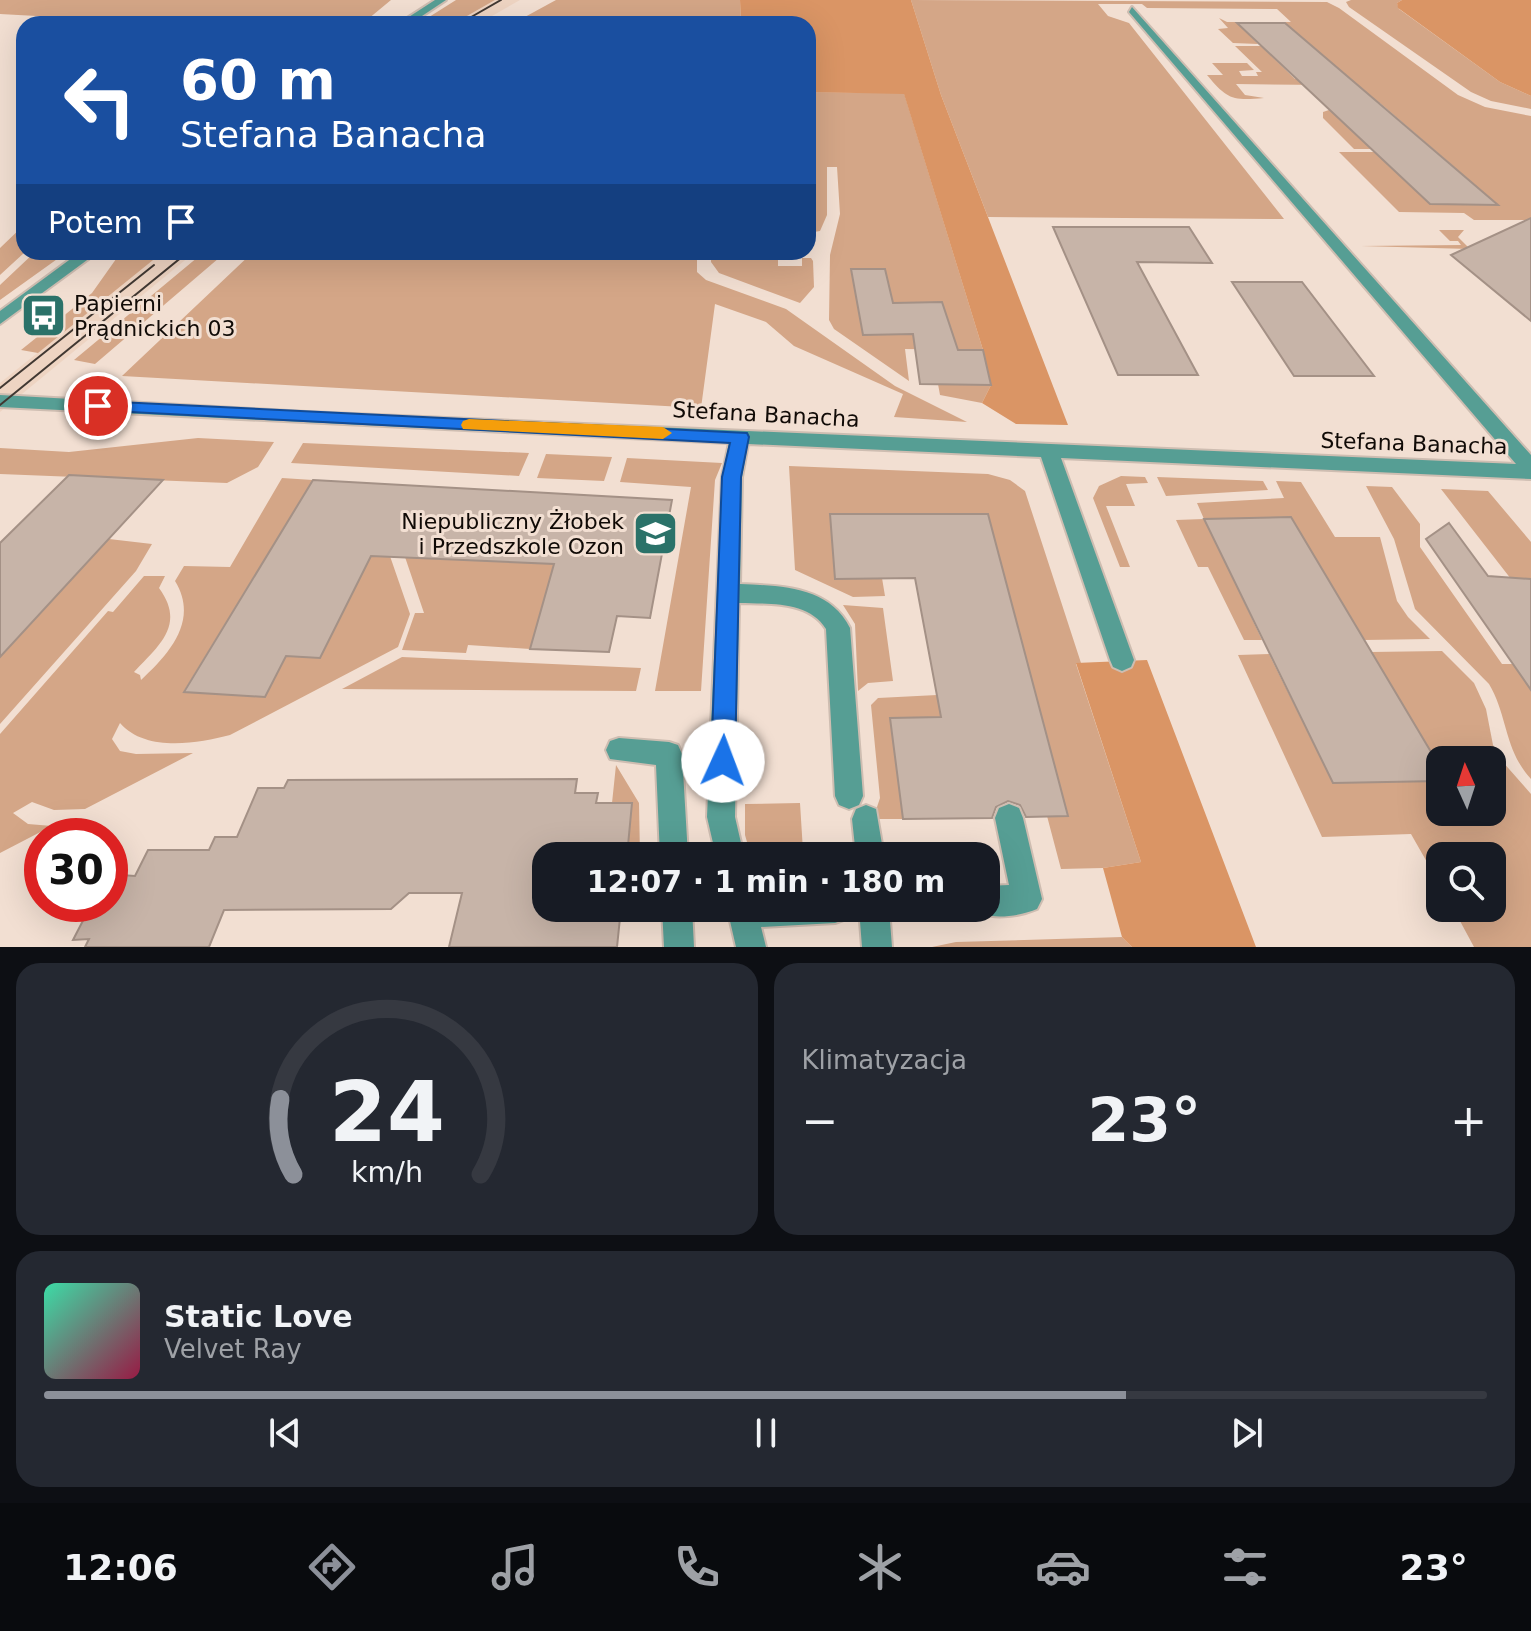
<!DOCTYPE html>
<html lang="pl">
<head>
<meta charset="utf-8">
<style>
	:root { --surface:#171b24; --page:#242831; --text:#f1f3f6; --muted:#9ea1a6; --line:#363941; --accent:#8c9099 }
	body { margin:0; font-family:"DejaVu Sans",sans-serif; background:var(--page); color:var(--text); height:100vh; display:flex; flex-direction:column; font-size:30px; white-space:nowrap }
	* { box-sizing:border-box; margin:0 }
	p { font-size:26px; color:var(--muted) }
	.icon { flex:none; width:44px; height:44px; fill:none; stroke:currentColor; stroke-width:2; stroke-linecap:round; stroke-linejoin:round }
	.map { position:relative; height:947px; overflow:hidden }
	.sheet { display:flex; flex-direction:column; gap:16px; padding:16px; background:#0d0f14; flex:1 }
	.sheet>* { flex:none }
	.guide { position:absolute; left:16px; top:16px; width:800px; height:244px; border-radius:24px; box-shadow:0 8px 32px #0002; background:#1a4fa0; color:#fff; overflow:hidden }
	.needle { width:52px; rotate:357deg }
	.buttons { position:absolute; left:1426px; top:746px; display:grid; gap:16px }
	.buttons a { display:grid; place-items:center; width:80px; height:80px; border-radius:16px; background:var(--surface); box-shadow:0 8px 32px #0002; font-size:40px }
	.speed { position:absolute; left:24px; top:818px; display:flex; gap:16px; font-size:40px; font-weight:700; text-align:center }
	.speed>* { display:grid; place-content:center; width:104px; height:104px; border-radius:50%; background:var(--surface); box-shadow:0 8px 32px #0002; line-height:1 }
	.speed .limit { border:12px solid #d22; background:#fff; color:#111 }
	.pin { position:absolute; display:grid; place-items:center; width:68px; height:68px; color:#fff; margin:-34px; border:4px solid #fff; border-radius:50%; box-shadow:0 2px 8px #0007 }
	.me { position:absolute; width:88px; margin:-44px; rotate:2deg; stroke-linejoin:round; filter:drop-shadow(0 0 6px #0008) }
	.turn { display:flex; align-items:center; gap:28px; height:168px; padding:0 32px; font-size:36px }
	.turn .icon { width:104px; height:104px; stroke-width:2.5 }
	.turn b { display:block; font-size:56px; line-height:68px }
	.then { display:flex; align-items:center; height:76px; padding:0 32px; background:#0003; gap:16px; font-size:30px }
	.big { font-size:60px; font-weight:700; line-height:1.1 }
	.sheet .widget { flex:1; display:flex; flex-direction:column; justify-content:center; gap:12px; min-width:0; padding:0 28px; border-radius:24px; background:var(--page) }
	.sheet .dial { align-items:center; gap:0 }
	.dial svg { height:208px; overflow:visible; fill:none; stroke:var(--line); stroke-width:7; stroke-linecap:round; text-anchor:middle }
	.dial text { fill:var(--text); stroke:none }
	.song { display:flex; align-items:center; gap:24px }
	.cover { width:96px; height:96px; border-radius:12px; background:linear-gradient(135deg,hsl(160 70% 55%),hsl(340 70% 35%)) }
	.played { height:8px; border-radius:4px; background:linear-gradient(90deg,var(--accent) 75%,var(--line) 75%) }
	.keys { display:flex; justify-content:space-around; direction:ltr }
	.heat { display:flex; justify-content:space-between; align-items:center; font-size:44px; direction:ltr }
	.sheet .tiles { flex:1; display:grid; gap:16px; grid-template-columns:1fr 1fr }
	.widget:last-child { grid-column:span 2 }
	.trip { position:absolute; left:532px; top:842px; width:468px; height:80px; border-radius:24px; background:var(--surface); box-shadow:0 8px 32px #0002; font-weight:700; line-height:80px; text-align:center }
	.tabs { display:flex; height:128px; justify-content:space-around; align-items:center; background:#090b0e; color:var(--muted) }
	.tabs .icon { width:56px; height:56px }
	.tabs .selected { color:var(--accent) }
	.tabs b { font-size:36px; color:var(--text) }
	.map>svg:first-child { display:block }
</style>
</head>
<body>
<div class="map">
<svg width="1531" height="947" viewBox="0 0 1531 947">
	<rect width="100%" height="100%" fill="#f2dfd2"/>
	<path fill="#eed4c2" d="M495,0H520L478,24H453Z
		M163,252H195L0,412V383Z"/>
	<path fill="#d4a687" d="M0,0H391L362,24H61L73,18L0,14Z
		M456,0H495L453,24H418Z
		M556,0H740L741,24H512Z
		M911,0L1327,2L1339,8L1458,95L1485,107L1531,116V220H1474L1464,213L1399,212L1339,152H1376L1497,204L1380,103H1352L1325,85L1236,84L1245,95L1264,98C1232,101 1227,99 1207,75H1223L1212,63H1247L1254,70L1239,71L1242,76H1258L1256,72H1262L1235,46H1261L1295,79H1348L1238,23L1258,44L1233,43L1218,29L1228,28L1219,18L1227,22H1291L1277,9L1147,8L1142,4H1098L1108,16L1129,23L1284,219L988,217L941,95Z
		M1351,0H1402L1397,3L1399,9L1500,82L1531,96V109L1491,101L1471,92L1349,7L1346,2Z
		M808,92L904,93L983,350L905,349L909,381L834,329L829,320L830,255L840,214L837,167H827V215L820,231L808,233Z
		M1329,110L1352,111L1372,149H1354L1323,118V112Z
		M24,225L25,252L0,275V248Z
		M1439,230H1464L1458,237L1470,249L1361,246L1461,245L1458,241H1450Z
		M35,252H67L0,300V285Z
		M121,252H163L38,353L21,350L92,293Z
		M204,252H226L95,364L74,360Z
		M253,252H618L631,255L692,257L697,260V272L706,280L786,309L895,386L967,422L894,417L903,394L794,346L766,322L715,304L701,408L122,376Z
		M711,252H765V257H778V266H802V258H811L813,261L814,287L800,303L719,273L711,262Z
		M938,384L991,385L982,403L940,395Z
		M198,438L274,442L258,467L227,483L0,474V448L69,452Z
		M303,443L529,453L519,476L291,463Z
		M546,454L612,457L604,481L537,478Z
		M627,458L722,463L715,480L701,691H655L691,487L620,482Z
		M789,466L988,474L1010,480L1025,491L1081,663L1076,664L1141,862L1103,868L1061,869L1047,816L1068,815L988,514H830L835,579L882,578L885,596L853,597L795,570Z
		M1121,476L1145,477L1148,483L1126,484L1135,506H1106L1130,567H1120L1093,498L1099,486Z
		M1157,477L1263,481L1268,490L1166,496Z
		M282,478L313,480L184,691L265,697L286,656L320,658L382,533L410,614L398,647L230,735C196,744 145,752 120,723L112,739L120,751L136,754L193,753L85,809L54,810L32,802L13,813L28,824L52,826L0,853V734L108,611L113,612L144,576H165L159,588C186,625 159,645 134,672L140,675L141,680C170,653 199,620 175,581L184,566L230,567Z
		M1276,481L1301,482L1335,537H1380L1397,601L1408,617L1430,639L1364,640L1291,518L1205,519L1262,640H1244L1208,567H1198L1176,520L1204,519L1197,503L1284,498Z
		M1366,486L1392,487L1420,524V547L1502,664H1531V779C1504,750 1508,716 1489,684L1415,609L1394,539Z
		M1441,489L1488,491L1531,542V579H1511Z
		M109,539L152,544L136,571L0,724V657Z
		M405,557L554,564L530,649L468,645L466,653L402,650L415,613H424Z
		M843,605L883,608L893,681L868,683L858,691L855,624Z
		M1442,651L1474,683L1486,709L1493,745L1502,761L1531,794V947H1474L1453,908H1492V856H1440V885L1411,834L1322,837L1238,655L1269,654L1333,783L1440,781V812H1492V760H1440V767L1371,652Z
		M402,657L641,668L636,691L342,689Z
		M937,695L941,717L890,719L903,819H873L880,798L871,705L878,698Z
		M616,765L639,803L640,856H627L632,803H612Z
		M800,803L803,851L847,853L844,856H751L745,835V804Z
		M1122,937L1132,947H932L956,942Z"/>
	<path fill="#da9565" d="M740,0H911L941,95L1068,425L1016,424L982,403L991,385L983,350L904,94L808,92V24H741Z
		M1402,0H1531V96L1500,82L1398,8L1397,3Z
		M1147,660L1256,947H1132L1122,937L1103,868L1141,862L1076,663Z"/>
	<path fill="#c7b4a8" stroke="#a49186" stroke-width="2" d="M1237,23H1285L1498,205L1430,204Z
		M1531,218V321L1451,255Z
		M1053,227H1189L1212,263L1137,262L1198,375H1118Z
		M851,269H885L893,303L942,302L958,350H983L991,385L920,384L913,334L863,335Z
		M1232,282H1302L1374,376H1294Z
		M69,475L163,480L0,657V543Z
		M313,480L672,500L650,618L617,616L609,652L530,649L554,564L371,556L320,658L286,656L265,697L184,692Z
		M830,514H988L1068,816L1026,817L1020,805L1008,801L996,807L992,818L903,819L890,718L941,717L915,578L835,579Z
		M1291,517L1440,767V781L1333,783L1204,519Z
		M1449,523L1488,576L1531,579V690L1426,539Z
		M577,779L575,793H598L596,803H632L627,856H546V908H621L617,947H449L462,893H409L391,909L224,910L209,947H85L89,939L73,940L89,909H104L110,904L121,875L135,876L148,850H209L215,837H237L258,788H284L288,780Z"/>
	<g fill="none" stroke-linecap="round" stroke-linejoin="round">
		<defs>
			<path id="minor" d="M435,0H446L410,24H398Z
				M1132,7L1531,455V479L1061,458L1134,660L1131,667L1122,671L1113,667L1110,660L1041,457L748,444L742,477L740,584C781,586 829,586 850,628L863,796L859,805L849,809L839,805L835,796L826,629C809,601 769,604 739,603L735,817L744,856H716L707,817L722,477L729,443L0,407V395L306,412L1516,464L1129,12Z
				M80,252H98L0,324V311Z
				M619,738L669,742L678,745L682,754L688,856H660L656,765L610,759L606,750L610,741Z
				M1009,804L1019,808L1023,818L1042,899L1037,909C1021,916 986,922 974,908H986V886L1009,885L995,818L999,808Z
				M866,805L876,809L884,856H856L852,819L856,809Z
				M662,908H692L694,947H664Z
				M727,908H850L846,919L835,923L761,927L766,947H736Z
				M859,908H889L892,947H862Z"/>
		</defs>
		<use href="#minor" stroke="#cebdb1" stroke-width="4"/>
		<use href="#minor" fill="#569e94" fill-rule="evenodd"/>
		<path stroke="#413832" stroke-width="2" d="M459,24L501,0
			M0,388L154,265
			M0,405L188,252"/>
	</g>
	<path fill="#1a73e8" stroke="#114b97" stroke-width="2" d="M98,401L747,433L749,437L741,477L735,761L731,770L723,773L714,770L711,761L722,477L730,443L92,410L89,406L92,402Z"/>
	<path fill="#f59e0b" d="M469,419L663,427L672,433L663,439L463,429L461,425L463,421Z"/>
	<defs>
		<symbol id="bus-square" viewBox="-11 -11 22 22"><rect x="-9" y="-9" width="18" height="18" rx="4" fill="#2b7269" stroke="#f2dfd2"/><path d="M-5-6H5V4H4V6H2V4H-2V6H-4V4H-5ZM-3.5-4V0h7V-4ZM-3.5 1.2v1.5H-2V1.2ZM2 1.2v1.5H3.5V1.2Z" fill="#fff"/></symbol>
		<symbol id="school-square" viewBox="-11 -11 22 22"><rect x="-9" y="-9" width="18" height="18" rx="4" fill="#2b7269" stroke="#f2dfd2"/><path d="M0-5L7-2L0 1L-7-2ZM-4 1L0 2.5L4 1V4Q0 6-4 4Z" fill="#fff"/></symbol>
	</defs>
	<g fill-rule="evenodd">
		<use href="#bus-square" x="18" y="290" width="51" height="51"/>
		<use href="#school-square" x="630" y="508" width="51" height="51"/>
	</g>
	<g text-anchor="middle" stroke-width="6" stroke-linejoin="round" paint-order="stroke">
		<g font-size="22" fill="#100a06" stroke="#f2dfd2" text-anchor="start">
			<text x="74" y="311">Papierni<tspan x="74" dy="25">Prądnickich 03</tspan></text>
			<text x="624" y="529" text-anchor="end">Niepubliczny Żłobek<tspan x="624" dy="25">i Przedszkole Ozon</tspan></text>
		</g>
		<g font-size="22" fill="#100a06" stroke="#f2dfd2">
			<text transform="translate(766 414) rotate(3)" y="8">Stefana Banacha</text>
			<text transform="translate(1414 443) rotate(2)" y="8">Stefana Banacha</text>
		</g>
	</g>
</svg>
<div class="buttons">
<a><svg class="needle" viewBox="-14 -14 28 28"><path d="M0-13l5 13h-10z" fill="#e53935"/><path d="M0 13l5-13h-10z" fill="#9ea1a6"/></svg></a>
<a><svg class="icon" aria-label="search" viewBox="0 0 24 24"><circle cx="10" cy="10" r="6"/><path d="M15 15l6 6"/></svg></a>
</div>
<div class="speed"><div class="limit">30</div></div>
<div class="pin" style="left:98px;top:406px;background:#d93025"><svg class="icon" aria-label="arrive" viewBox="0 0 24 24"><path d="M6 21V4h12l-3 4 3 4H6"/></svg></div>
<svg class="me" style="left:723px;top:761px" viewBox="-20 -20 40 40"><circle r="19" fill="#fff"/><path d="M0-13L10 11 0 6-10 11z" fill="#1a73e8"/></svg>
<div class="trip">12:07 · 1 min · 180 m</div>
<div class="guide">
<div class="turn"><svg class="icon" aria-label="left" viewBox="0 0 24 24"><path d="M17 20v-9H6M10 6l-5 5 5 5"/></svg><div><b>60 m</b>Stefana Banacha</div></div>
<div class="then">Potem<svg class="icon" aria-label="arrive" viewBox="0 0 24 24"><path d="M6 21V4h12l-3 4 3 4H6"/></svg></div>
</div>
</div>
<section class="sheet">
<div class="tiles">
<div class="widget dial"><svg viewBox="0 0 100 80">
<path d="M14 69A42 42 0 1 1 86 69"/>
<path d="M14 69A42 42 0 0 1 9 40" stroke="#8c9099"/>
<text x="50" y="56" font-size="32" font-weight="700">24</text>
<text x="50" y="72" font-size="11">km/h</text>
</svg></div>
<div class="widget"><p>Klimatyzacja</p>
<div class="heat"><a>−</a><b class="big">23°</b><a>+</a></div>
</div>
<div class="widget">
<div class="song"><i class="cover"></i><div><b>Static Love</b><p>Velvet Ray</p></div></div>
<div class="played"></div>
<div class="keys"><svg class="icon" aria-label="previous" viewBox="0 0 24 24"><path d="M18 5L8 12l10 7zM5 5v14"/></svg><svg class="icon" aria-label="pause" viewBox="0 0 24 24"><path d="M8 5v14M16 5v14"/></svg><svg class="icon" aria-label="next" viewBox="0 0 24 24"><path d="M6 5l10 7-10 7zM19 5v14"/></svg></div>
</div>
</div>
</section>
<nav class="tabs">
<b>12:06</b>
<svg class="icon selected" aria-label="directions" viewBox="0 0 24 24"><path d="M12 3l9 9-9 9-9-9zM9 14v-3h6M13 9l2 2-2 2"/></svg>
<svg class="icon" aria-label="music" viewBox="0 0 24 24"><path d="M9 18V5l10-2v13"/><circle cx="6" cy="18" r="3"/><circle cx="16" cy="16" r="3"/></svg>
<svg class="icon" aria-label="phone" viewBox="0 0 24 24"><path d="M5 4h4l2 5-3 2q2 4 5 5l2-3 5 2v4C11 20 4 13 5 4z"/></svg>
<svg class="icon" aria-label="climate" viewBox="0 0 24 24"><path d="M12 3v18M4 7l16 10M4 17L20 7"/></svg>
<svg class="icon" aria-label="car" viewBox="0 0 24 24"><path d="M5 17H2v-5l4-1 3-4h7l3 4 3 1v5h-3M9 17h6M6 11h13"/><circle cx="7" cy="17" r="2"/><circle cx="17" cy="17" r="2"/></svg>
<svg class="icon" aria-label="filters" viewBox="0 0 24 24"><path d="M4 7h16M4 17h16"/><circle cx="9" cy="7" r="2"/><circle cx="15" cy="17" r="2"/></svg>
<b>23°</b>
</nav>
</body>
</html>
